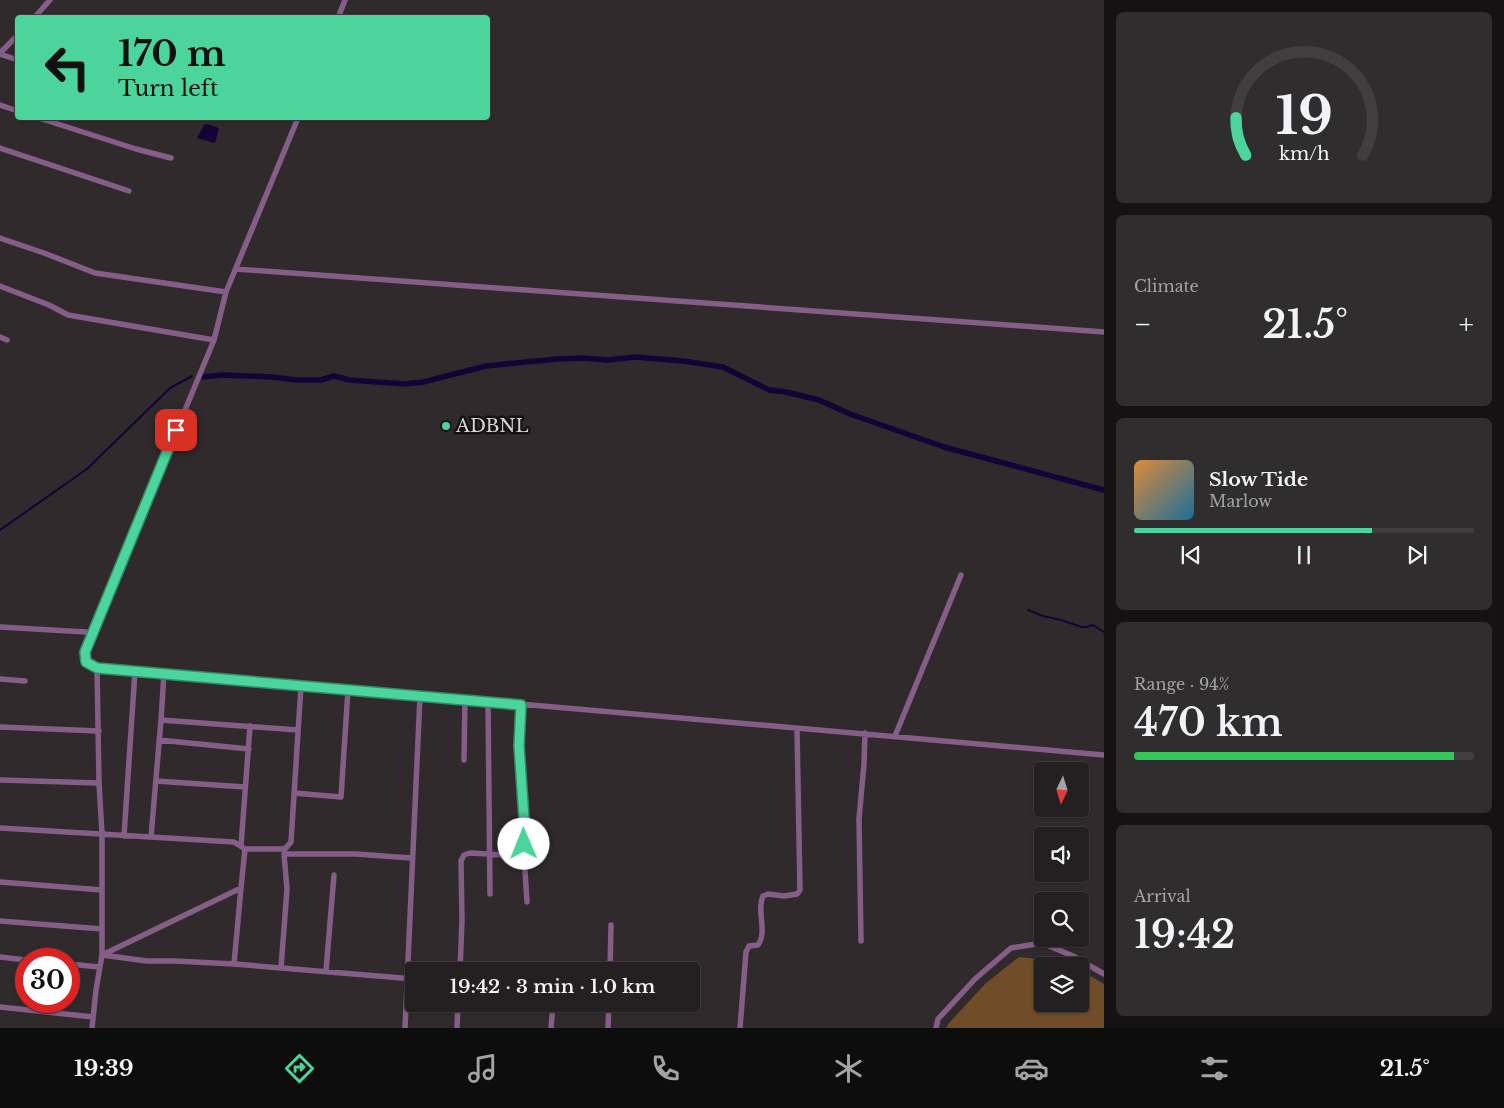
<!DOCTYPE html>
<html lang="en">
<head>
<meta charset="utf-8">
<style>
	:root { --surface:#242021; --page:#302d2e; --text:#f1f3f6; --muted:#a3a3a5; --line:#413e3f; --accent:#4bd49b }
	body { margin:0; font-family:"Libre Baskerville",serif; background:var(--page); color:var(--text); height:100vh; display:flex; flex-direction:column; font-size:19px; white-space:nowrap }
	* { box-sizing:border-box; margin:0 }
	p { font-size:16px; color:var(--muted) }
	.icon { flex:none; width:28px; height:28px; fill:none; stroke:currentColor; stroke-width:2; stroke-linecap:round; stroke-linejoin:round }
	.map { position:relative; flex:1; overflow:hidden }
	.drawer { display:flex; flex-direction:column; gap:12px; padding:12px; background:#141212; width:400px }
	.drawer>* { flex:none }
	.banner { position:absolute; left:15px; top:15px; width:475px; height:105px; border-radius:5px; box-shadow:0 1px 4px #0004,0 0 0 1px var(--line); background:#4bd49b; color:#111; overflow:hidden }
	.needle { width:32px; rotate:184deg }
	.fabs { position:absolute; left:1034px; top:762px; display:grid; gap:10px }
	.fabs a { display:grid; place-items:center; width:55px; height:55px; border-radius:5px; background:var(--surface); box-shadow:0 1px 4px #0004,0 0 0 1px var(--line); font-size:25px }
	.speed { position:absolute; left:15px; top:948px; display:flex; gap:10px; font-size:25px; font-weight:700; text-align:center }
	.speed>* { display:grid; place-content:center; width:65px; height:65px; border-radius:50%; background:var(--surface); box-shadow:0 1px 4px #0004,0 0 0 1px var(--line); line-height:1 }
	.speed .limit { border:8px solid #d22; background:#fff; color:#111 }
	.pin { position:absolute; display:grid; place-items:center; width:42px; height:42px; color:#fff; margin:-21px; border-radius:10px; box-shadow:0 2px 8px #0006 }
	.me { position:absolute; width:55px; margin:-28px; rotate:359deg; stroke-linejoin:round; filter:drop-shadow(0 0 4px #0008) }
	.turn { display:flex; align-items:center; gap:18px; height:105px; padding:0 20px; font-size:22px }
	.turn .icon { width:65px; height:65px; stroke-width:2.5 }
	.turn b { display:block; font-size:35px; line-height:42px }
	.big { font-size:38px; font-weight:600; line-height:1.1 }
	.drawer .tile { flex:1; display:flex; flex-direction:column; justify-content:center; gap:8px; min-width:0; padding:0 18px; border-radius:8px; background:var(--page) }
	.drawer .dial { align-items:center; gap:0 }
	.dial svg { height:130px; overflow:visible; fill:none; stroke:var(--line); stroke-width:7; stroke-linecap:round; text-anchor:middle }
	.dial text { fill:var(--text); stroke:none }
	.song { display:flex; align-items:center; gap:15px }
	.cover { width:60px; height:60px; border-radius:8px; background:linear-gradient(135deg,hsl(30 70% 55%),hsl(200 70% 35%)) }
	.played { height:5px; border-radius:2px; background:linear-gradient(90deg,var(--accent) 70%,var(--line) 70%) }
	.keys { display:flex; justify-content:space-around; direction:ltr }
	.heat { display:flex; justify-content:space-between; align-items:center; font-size:28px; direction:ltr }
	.charge { height:8px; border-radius:4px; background:linear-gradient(90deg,#34c759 94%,var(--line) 0) }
	.trip { position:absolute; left:405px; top:962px; width:295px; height:50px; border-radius:5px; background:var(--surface); box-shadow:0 1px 4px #0004,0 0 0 1px var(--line); font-weight:600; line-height:50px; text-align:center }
	.tabs { display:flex; height:80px; justify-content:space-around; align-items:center; background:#0e0d0d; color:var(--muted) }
	.tabs .icon { width:35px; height:35px }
	.tabs .active { color:var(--accent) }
	.tabs b { font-size:22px; color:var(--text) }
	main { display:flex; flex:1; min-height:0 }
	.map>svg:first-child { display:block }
</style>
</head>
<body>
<main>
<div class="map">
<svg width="1104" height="1028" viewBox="0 0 1104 1028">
	<rect width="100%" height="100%" fill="#302a2c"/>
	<path fill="#714c28" d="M1019,957L1067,962L1074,966H1042V1004H1080V970L1104,984V1028H946L950,1022L985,984Z"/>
	<path fill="#150337" d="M207,124L219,128L215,143L197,138L204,125Z"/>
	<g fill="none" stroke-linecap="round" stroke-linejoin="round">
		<path stroke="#150337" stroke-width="2" d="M0,530L87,469L170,388L192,376
			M1028,610L1043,616L1061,620L1082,627H1087L1093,625L1104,632"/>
		<path stroke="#150337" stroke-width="5.5" d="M202,377L223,375L272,377L296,380H321L334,376L349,380L405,384L423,382L486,366L557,359L584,358L607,360L635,357L683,361L723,367L769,390L786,392L819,400L850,414L944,447L1104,490"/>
		<path stroke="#855e88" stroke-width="5.5" d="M34,18L50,0
			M338,18L345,0
			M0,53L18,35
			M0,54L18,60
			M0,105L18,111
			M39,118L136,149L171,158
			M0,148L129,191
			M0,238L44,253L95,273L226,292
			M236,269L1104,332
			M0,286L49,305L68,315L214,340
			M0,337L7,340
			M0,627L86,632L92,635
			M97,667L1104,755
			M0,679L25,681
			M488,702L490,894
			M521,705L519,745L525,833L524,856L527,902
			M161,720L164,673
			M0,727L99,731
			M895,736L961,575
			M159,740L249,749
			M464,760L465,700
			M0,780L99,783
			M156,781L245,787
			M294,793L341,797L348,690
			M0,828L234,842L245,849
			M124,836L135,671
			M151,837L161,720L298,730
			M241,846L250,726
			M0,882L102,890
			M0,921L102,929
			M861,941L859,819L864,764L865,733
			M102,955L241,888L245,849H285L291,842L301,686
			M102,955L147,961H175L234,964L414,979
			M0,957L26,960
			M69,964L99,967
			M234,964L241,888
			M281,968L287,889L284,854H356L411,858
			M326,971L334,875
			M460,971L462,920L461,861L464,855L470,853L524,856
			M555,971V967
			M610,971L611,925
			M0,1007L93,1017
			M92,1028L96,990L102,955V834L99,783L97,667L86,661L85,652L214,340L226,292L298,118
			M405,1028L420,696
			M457,1028L458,1004
			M551,1028L553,1004
			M608,1028L609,1004
			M740,1028L746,952L749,946L758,945C768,931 756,911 763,896L768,894L784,896L797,894L800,890L797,729
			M936,1028L938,1019L975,979L1011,948L1042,943L1073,956L1104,974"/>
	</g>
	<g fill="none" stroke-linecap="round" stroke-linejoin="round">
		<defs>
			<path id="route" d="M176,430L85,652L86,662L97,668L521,705L519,746L525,833L524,844"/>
		</defs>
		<use href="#route" stroke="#318a65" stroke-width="12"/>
		<use href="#route" stroke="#4bd49b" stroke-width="9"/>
	</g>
	<circle fill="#4bd49b" stroke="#161314" stroke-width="2" cx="446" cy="426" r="5"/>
	<g text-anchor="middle" stroke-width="5" stroke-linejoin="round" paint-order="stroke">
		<g font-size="18" fill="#d8d4d5" stroke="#161314" text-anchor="start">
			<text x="456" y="432">ADBNL</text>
		</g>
	</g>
</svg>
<div class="fabs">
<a><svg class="needle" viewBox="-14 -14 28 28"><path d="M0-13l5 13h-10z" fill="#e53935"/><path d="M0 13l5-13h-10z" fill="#a3a3a5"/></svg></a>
<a><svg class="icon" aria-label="sound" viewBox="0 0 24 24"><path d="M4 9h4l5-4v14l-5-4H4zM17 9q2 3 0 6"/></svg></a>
<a><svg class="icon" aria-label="search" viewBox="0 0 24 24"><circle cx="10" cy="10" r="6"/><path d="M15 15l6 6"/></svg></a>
<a><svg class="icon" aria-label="layers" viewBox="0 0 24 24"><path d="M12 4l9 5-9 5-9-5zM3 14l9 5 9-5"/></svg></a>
</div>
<div class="speed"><div class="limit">30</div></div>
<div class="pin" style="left:176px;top:430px;background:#d93025"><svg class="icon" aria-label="arrive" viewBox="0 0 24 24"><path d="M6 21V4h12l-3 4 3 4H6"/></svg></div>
<svg class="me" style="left:524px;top:844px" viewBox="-20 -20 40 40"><circle r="19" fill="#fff"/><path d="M0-13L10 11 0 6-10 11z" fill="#4bd49b"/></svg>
<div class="trip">19:42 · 3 min · 1.0 km</div>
<div class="banner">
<div class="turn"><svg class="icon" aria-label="left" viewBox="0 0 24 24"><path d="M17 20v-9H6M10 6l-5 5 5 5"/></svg><div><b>170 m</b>Turn left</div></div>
</div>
</div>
<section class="drawer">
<div class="tile dial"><svg viewBox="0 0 100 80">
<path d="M14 69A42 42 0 1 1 86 69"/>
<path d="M14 69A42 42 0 0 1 8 46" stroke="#4bd49b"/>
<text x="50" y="56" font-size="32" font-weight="700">19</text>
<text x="50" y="72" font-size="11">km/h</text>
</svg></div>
<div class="tile"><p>Climate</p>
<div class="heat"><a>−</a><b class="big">21.5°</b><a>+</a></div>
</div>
<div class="tile">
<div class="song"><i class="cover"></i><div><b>Slow Tide</b><p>Marlow</p></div></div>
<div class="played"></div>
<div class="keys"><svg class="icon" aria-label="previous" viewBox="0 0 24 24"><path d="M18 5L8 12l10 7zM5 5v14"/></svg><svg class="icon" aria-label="pause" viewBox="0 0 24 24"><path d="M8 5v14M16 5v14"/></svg><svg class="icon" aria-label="next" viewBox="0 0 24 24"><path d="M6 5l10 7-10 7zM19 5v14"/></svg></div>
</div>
<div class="tile"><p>Range · 94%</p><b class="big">470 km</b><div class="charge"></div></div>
<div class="tile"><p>Arrival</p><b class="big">19:42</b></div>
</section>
</main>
<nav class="tabs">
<b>19:39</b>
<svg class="icon active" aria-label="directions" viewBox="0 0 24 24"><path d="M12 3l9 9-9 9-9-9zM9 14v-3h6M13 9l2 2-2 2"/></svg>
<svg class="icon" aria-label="music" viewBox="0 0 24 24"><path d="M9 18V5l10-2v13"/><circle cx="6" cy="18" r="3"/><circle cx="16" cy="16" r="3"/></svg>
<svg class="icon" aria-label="phone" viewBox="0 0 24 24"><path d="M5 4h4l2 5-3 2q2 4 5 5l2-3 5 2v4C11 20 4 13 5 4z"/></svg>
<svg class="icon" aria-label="climate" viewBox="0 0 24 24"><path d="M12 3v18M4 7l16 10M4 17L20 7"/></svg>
<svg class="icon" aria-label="car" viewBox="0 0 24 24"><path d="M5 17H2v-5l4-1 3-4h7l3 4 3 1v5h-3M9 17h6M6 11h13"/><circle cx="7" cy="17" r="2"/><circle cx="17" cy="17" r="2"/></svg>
<svg class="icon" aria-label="filters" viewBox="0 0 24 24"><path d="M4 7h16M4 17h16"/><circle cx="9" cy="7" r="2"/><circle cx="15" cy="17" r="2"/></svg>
<b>21.5°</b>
</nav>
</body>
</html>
